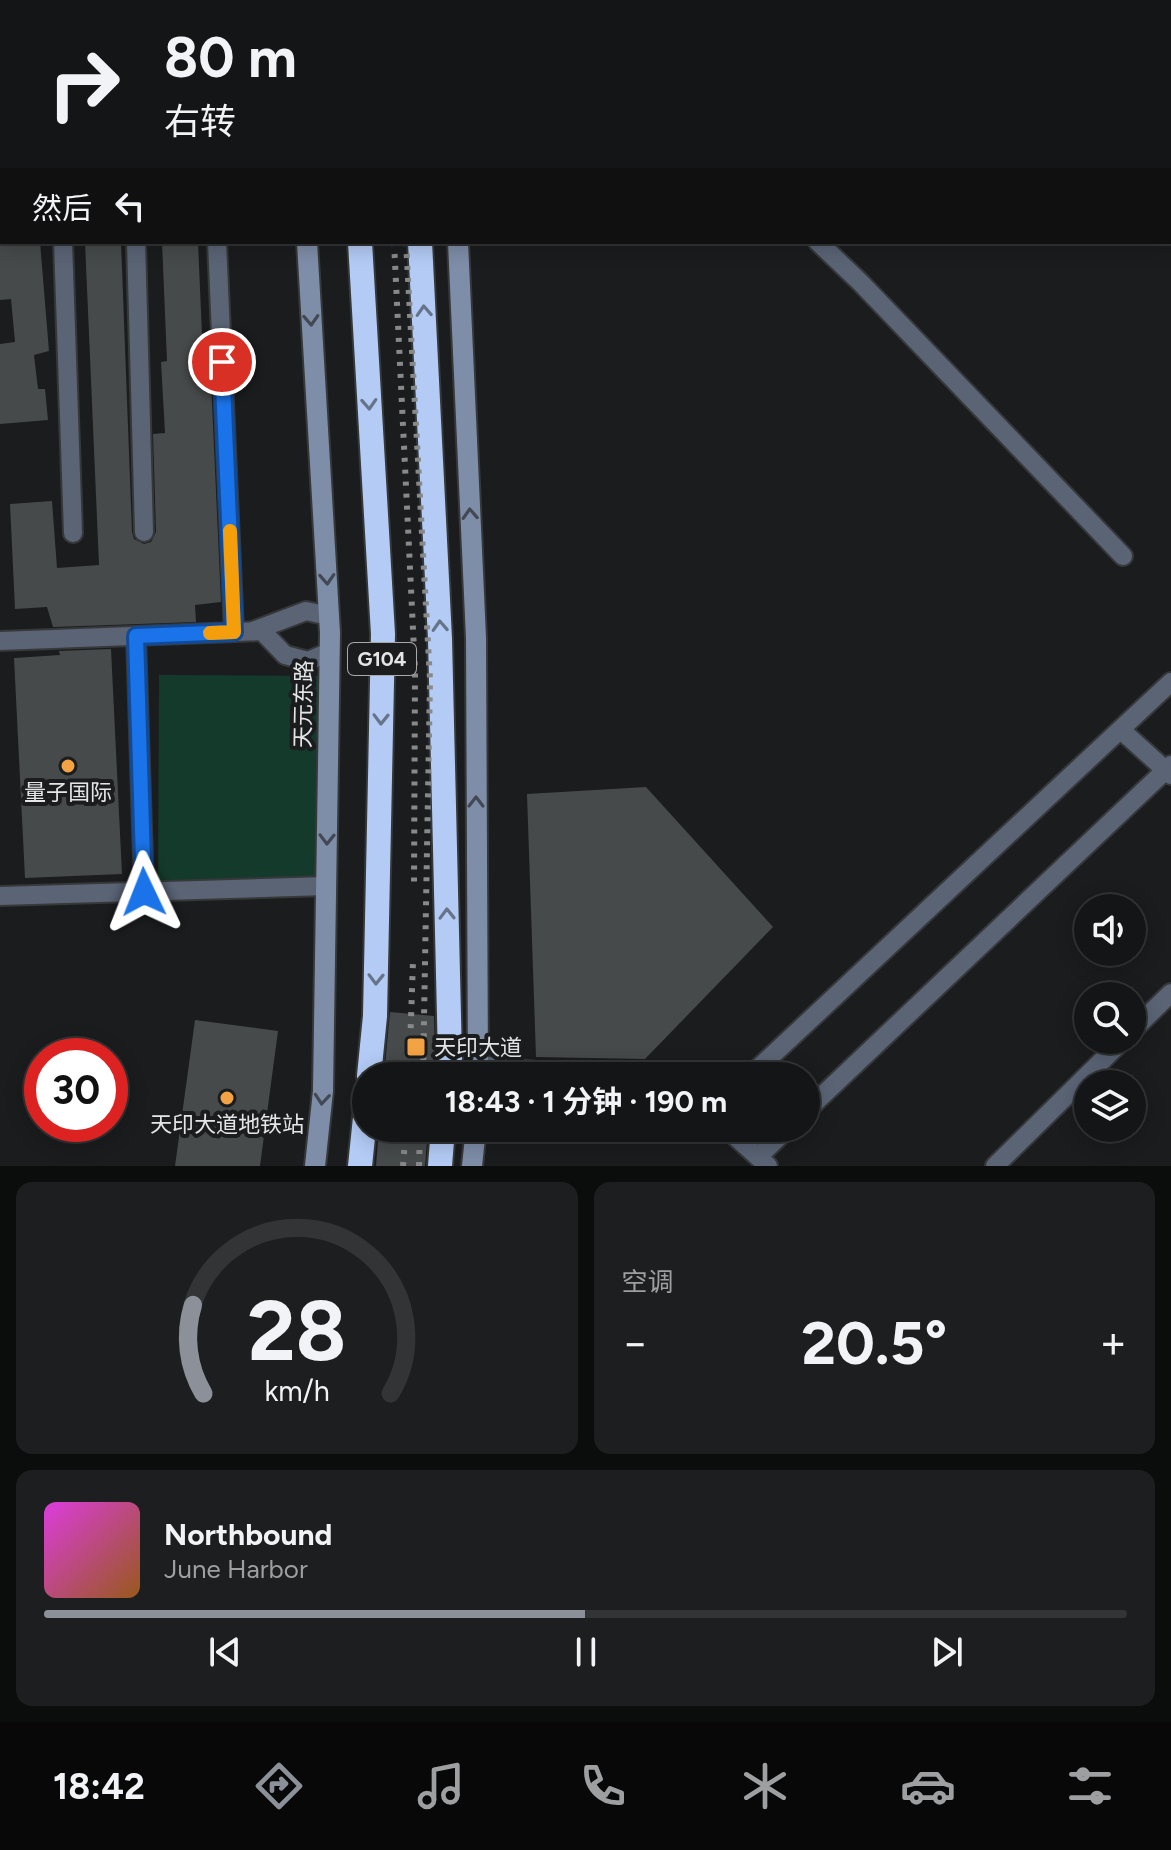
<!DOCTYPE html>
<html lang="zh">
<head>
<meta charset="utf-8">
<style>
	:root { --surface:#141516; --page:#1d1e1f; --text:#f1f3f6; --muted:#9d9fa1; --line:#333435; --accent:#8c9099 }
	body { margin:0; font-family:Figtree,"Noto Sans SC",sans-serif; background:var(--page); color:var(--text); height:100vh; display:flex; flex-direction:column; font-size:30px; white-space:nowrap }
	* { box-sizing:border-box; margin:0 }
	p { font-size:26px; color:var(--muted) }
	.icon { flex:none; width:44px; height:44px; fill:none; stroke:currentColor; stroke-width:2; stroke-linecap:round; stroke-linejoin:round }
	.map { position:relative; height:1166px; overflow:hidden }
	.drawer { display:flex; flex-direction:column; gap:16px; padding:16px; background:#0b0c0c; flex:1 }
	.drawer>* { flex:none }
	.top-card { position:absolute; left:0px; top:0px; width:1172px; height:244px; box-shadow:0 4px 20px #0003,0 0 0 2px var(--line); background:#141516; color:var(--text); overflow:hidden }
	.tools { position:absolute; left:1074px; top:894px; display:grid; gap:16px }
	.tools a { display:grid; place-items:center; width:72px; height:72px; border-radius:50%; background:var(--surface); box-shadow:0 4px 20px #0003,0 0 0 2px var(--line); font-size:40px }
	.speed { position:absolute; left:24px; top:1038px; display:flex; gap:16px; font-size:40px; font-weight:700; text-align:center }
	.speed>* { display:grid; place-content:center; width:104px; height:104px; border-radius:50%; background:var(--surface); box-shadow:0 4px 20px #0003,0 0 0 2px var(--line); line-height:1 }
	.speed .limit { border:12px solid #d22; background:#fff; color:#111 }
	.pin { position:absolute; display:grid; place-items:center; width:68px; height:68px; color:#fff; margin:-34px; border:4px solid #fff; border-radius:50%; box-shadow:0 2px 8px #0007 }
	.me { position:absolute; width:88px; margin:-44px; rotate:358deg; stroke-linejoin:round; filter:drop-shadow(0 0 6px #0008) }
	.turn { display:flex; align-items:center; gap:28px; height:168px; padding:0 32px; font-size:36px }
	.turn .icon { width:104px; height:104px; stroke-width:2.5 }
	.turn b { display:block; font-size:56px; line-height:68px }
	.then { display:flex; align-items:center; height:76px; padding:0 32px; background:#0003; gap:16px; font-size:30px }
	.big { font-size:60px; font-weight:700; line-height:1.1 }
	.drawer .widget { flex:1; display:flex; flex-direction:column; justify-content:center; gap:12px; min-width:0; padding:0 28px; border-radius:16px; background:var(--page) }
	.drawer .dial { align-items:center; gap:0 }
	.dial svg { height:208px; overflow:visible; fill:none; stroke:var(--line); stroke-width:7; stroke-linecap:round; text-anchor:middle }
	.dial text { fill:var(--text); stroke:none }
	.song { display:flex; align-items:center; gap:24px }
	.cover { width:96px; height:96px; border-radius:12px; background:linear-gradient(135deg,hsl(300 70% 55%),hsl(30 70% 35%)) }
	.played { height:8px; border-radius:4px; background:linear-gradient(90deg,var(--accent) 50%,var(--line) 50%) }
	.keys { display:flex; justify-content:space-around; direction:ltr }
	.heat { display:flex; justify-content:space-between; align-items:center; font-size:44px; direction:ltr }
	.drawer .tiles { flex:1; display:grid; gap:16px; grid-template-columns:1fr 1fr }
	.widget:last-child { grid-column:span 2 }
	.trip { position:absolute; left:352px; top:1062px; width:468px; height:80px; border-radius:40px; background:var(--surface); box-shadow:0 4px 20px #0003,0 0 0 2px var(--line); font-weight:700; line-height:80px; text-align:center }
	.tab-bar { display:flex; height:128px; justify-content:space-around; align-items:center; background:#080809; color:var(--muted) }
	.tab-bar .icon { width:56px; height:56px }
	.tab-bar .selected { color:var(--accent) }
	.tab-bar b { font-size:36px; color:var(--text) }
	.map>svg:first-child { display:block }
</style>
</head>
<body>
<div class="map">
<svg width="1171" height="1166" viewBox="0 0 1171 1166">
	<rect width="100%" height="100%" fill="#1a1c1d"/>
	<path fill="#143a2b" d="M159,675L323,676L321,882L158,881Z"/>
	<path fill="#474a4a" d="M0,242H40L49,351L34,355L38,389H45L48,420L0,424V344L15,342L11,299L0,300Z
		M85,242H121L132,532L134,539L144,544L151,542L156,532L153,434L165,433L161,362L167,361L162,242H198L203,358H210L221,602L195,605L196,622L53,627L47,607L15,609L10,504L52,501L57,568L99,565Z
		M111,649L122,874L25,878L14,658L60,655L59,651Z
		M646,787L773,927L645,1059L536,1057L527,794Z
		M390,1012L434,1016L435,1057L433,1076H384Z
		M195,1020L278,1031L260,1166H175Z
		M379,1128H428L425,1166H376Z"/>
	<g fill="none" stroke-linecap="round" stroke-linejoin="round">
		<defs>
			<path id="street" d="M156,0L157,2
				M1029,2L1031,0
				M0,80L2,81
				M63,242L73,533
				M136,242L144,532
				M217,242L234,632
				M818,242L860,282L1123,556
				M253,631L306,611L329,616
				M136,636L144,892
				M0,641L262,631L285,655L308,661L329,652
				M1121,730L1171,775
				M0,896L326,886
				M1132,1031L1171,993
				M478,1065L584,1076
				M750,1076L1171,682
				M806,1111L1171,765
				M726,1128L768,1166
				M759,1156L788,1128
				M995,1166L1123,1040"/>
			<path id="secondary" d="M293,0V2
				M448,0V2
				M307,242L330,633L323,1091L315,1166
				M458,242L476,638L478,1076
				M472,1166L476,1128"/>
			<path id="highway" d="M345,0V2
				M408,0V2
				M360,242L383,634L375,1016L369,1076
				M420,242L440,639L450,1058L448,1076
				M360,1166L366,1108
				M440,1166L443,1128"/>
		</defs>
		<use href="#street" stroke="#363839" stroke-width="22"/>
		<use href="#secondary" stroke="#363839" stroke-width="24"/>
		<use href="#highway" stroke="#363839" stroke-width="28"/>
		<use href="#street" stroke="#5a6475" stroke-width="18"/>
		<use href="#secondary" stroke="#7e8da8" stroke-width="20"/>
		<use href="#highway" stroke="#b3cbf5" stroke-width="24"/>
		<path stroke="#87898a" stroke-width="6" stroke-dasharray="4 8" stroke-linecap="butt" d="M379,0V2
			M392,0V2
			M394,242L415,670L414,885
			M406,242L430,680L423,1076
			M409,1076L413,961
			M403,1166L406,1128
			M419,1166L420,1128"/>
	</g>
	<defs><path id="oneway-chevron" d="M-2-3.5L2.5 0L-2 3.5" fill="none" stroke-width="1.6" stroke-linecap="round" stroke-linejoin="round" transform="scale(2)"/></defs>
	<g stroke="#667489">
		<use href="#oneway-chevron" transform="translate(424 311) rotate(-93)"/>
		<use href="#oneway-chevron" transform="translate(369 404) rotate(87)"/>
		<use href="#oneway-chevron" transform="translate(440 626) rotate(-93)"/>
		<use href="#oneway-chevron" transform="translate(381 719) rotate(91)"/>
		<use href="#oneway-chevron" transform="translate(447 914) rotate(-91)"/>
		<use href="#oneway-chevron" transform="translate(376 979) rotate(91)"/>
	</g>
	<g stroke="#424955">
		<use href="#oneway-chevron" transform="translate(311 320) rotate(87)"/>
		<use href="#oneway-chevron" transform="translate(470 514) rotate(-93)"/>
		<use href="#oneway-chevron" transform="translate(327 579) rotate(87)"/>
		<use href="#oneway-chevron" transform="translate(476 802) rotate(-90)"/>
		<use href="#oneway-chevron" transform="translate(327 839) rotate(91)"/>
		<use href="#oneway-chevron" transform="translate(322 1099) rotate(95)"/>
	</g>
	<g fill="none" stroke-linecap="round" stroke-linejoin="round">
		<defs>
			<path id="route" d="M144,892L136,636L234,632L222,362"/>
		</defs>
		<use href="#route" stroke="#114b97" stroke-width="20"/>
		<use href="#route" stroke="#1a73e8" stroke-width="14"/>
		<path stroke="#f59e0b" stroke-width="14" d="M210,633L234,632L230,531"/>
	</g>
	<g fill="#f4a344" stroke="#1a1c1d" stroke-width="3">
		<circle cx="68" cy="766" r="8"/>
		<rect x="406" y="1037" width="20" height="20" rx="4"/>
		<circle cx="227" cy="1098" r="8"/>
	</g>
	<g text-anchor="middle" stroke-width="8" stroke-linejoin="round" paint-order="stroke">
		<rect fill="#1a1c1d" stroke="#a7a9aa" stroke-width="2" x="348" y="643" width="68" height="32" rx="6"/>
		<g font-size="20" font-weight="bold" fill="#e3e5e6">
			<text x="382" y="666">G104</text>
		</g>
		<g font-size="22" fill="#e3e5e6" stroke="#1a1c1d">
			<text transform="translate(303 704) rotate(-89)" y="8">天元东路</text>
		</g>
		<g font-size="22" fill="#e3e5e6" stroke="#1a1c1d">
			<text x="68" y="800">量子国际</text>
			<text x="434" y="1055" text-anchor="start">天印大道</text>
			<text x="227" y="1132">天印大道地铁站</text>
		</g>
	</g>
</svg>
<div class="tools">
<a><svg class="icon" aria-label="sound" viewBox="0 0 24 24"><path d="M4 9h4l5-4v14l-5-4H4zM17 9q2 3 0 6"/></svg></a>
<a><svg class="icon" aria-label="search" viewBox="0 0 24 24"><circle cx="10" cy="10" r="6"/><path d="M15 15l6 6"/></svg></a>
<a><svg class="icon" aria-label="layers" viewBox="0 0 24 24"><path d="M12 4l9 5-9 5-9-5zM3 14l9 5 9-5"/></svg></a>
</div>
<div class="speed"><div class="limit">30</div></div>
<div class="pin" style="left:222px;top:362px;background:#d93025"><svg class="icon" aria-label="arrive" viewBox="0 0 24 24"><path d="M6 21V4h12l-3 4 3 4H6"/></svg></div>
<svg class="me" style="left:144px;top:892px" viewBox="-20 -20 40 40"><path d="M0-17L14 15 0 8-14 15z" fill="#1a73e8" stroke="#fff" stroke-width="4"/></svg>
<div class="trip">18:43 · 1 分钟 · 190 m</div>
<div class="top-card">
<div class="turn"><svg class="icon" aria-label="right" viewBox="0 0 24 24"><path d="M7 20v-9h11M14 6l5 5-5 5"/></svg><div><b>80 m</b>右转</div></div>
<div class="then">然后<svg class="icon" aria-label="left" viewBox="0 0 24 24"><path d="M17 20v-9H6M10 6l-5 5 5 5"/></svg></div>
</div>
</div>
<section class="drawer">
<div class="tiles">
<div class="widget dial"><svg viewBox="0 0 100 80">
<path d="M14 69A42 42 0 1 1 86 69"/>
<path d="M14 69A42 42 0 0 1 10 35" stroke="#8c9099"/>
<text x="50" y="56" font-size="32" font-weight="700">28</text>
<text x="50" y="72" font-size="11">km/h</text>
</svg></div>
<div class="widget"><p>空调</p>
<div class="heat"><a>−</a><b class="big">20.5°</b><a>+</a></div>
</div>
<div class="widget">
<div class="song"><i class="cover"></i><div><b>Northbound</b><p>June Harbor</p></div></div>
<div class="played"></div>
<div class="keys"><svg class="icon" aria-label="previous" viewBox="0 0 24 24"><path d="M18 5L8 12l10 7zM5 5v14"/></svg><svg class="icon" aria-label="pause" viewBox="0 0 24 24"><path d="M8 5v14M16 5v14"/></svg><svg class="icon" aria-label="next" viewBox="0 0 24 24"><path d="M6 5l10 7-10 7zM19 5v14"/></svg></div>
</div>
</div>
</section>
<nav class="tab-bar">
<b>18:42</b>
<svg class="icon selected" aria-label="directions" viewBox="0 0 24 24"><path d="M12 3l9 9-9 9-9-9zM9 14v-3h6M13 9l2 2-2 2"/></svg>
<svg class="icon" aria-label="music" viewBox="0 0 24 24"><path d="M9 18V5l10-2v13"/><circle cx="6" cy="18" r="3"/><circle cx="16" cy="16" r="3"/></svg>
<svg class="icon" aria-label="phone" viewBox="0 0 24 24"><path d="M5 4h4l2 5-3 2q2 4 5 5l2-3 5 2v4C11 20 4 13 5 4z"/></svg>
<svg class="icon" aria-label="climate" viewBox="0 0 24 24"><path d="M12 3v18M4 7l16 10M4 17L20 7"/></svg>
<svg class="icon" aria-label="car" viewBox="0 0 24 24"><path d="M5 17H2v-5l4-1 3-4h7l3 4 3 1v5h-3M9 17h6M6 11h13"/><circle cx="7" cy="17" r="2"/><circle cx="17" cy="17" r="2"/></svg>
<svg class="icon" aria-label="filters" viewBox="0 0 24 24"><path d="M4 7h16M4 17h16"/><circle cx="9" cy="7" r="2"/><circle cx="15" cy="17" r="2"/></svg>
</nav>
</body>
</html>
